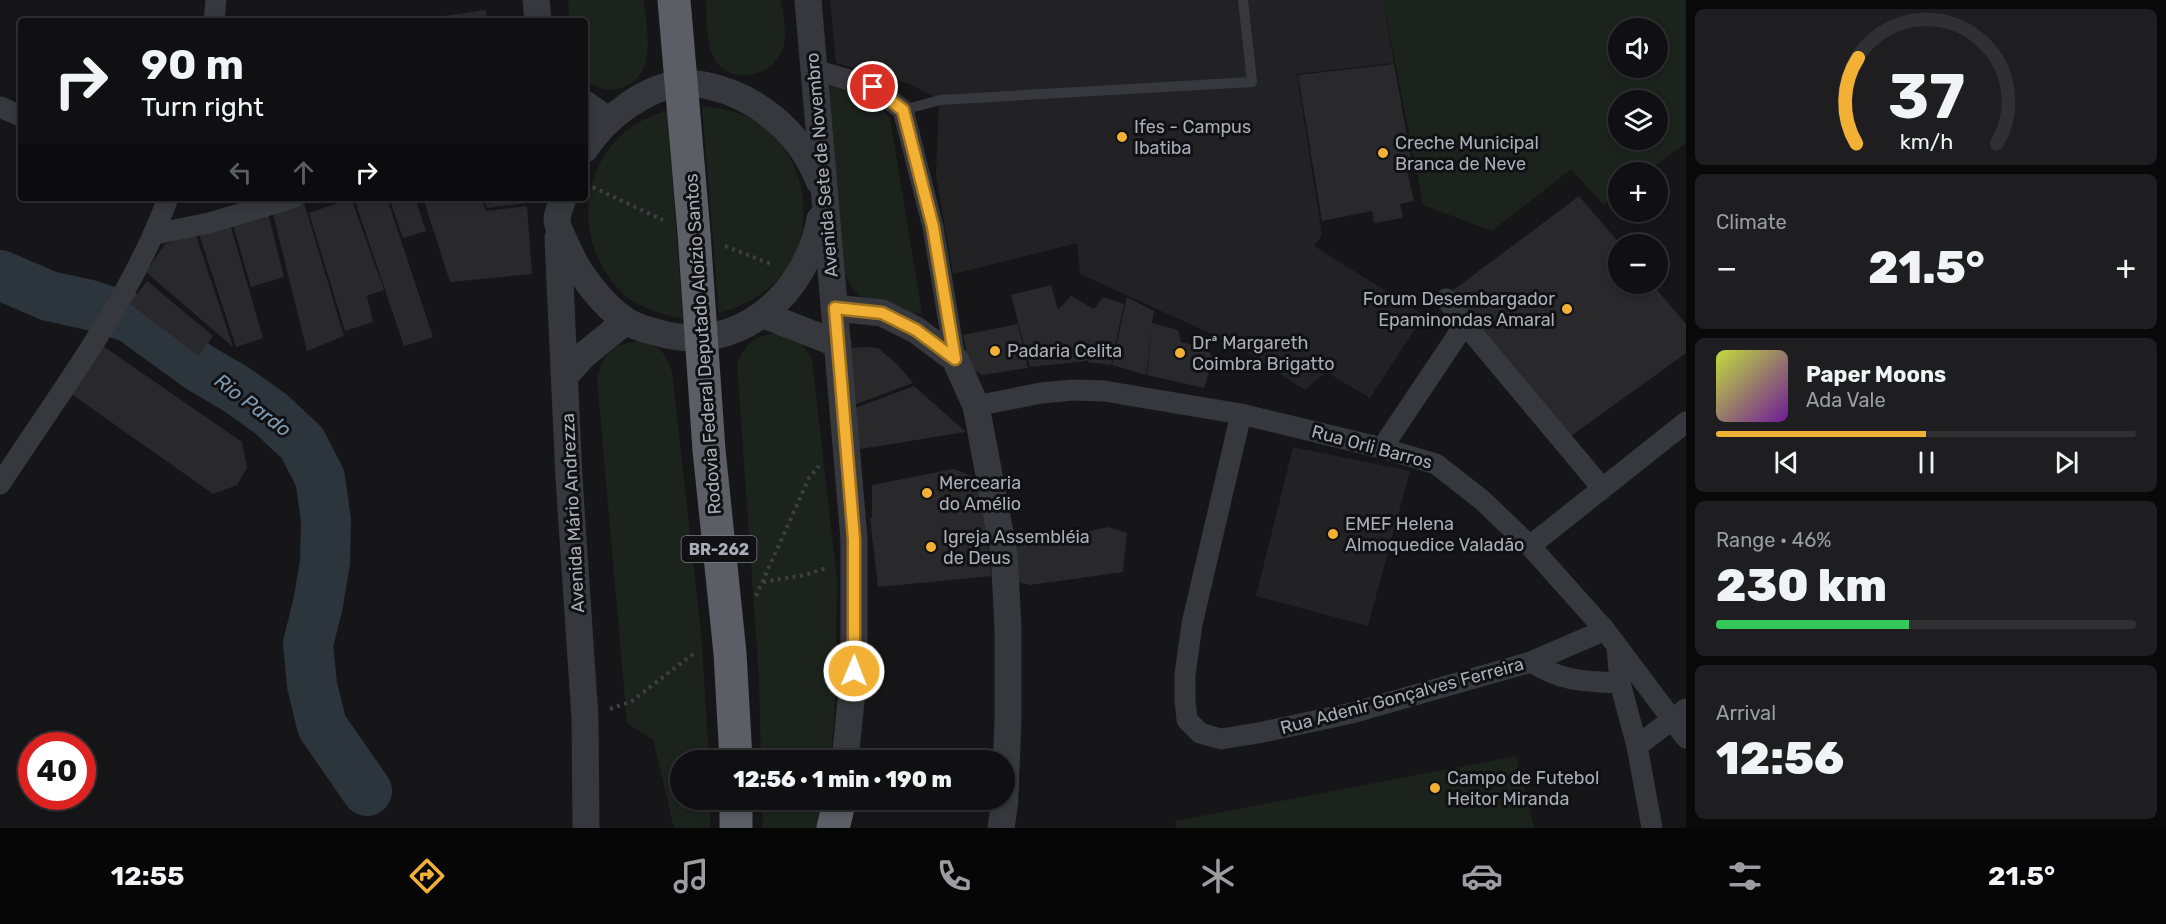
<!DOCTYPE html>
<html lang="en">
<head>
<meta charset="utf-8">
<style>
	:root { --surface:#101012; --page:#1e1e20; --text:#f1f3f6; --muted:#9c9d9f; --line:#303032; --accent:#f2b134 }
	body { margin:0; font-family:Rubik,sans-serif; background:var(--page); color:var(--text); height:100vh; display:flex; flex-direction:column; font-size:22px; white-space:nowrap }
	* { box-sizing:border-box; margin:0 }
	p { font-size:20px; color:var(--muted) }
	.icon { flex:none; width:33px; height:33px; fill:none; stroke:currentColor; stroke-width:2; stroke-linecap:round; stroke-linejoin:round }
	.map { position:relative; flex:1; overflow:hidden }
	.drawer { display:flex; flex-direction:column; gap:9px; padding:9px; background:#09090a; width:480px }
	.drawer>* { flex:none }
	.top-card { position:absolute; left:18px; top:18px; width:570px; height:183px; border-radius:6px; box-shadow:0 3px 9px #0003,0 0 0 2px var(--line); background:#101012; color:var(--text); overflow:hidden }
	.buttons { position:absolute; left:1608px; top:18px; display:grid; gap:12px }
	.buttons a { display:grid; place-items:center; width:60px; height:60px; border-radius:50%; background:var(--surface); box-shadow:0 3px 9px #0003,0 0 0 2px var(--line); font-size:30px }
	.speed { position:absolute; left:18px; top:732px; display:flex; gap:12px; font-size:30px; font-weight:700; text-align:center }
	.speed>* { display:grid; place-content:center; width:78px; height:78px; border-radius:50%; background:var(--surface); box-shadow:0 3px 9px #0003,0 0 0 2px var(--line); line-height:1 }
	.speed .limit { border:9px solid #d22; background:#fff; color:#111 }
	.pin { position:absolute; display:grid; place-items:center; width:51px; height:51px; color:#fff; margin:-26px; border:3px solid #fff; border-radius:50%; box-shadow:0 2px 6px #0007 }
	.me { position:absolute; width:66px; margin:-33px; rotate:1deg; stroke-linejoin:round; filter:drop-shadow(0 0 4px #0008) }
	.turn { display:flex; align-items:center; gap:21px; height:126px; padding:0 24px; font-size:27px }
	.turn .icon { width:78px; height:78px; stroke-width:2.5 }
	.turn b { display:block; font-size:42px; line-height:51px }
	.lanes { display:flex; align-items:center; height:57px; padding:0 24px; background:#0003; justify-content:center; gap:30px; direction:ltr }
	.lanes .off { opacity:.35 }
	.big { font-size:45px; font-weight:800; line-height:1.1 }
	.drawer .tile { flex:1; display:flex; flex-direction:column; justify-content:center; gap:9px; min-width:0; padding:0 21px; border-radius:9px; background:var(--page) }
	.drawer .dial { align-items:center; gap:0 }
	.dial svg { height:156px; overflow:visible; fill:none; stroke:var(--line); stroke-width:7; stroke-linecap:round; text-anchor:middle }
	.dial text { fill:var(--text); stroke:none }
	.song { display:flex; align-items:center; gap:18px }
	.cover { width:72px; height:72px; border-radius:9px; background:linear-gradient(135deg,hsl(70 70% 55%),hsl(280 70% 35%)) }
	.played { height:6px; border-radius:3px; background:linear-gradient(90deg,var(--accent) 50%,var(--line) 50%) }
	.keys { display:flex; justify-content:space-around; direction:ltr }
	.heat { display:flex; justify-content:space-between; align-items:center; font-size:33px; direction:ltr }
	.charge { height:9px; border-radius:4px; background:linear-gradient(90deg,#34c759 46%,var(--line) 0) }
	.trip { position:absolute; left:670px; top:750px; width:345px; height:60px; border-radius:30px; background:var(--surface); box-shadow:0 3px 9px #0003,0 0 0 2px var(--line); font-weight:800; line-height:60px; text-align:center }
	.tabs { display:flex; height:96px; justify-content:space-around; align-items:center; background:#060607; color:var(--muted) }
	.tabs .icon { width:42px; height:42px }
	.tabs .active { color:var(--accent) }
	.tabs b { font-size:27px; color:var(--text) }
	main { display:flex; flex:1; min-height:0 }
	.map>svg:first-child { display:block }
</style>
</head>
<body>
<main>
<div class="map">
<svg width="1686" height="828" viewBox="0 0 1686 828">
	<rect width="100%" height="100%" fill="#161618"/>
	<path fill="#222225" d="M830,0H1383L1394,63L1297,74L1322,235L1314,246L1424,315L1370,398L1326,372L1305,390L1236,345L1080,274L1077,243L953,274L936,175L939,100L910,84L836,63Z
		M1293,447L1410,471L1368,626L1256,596Z"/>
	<path fill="#1c231d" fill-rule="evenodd" d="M568,0H644C646,30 659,75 621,88C608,92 595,88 585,80V21H570Z
		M706,0H781C783,16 788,36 782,51C769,81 722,86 711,51C706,37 707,15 706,0Z
		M1383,0H1686V143L1646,172H1618V193L1604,205L1571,169L1492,231L1423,205ZM1658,28V68H1618V28ZM1658,100V140H1618V100Z
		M825,85L853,91L876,101L890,118L922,314C898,312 868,309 853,288C848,282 845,274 842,267Z
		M702,106C718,108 733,110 747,117C806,145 823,230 778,279C762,297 742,306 719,313Z
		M667,110L683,319C661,314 641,309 624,294C575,250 576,168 630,128C641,120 655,115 667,110Z
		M780,333C796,338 803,344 812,359L837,580L835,702L831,760H761L759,677L737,364C746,342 756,335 780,333Z
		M641,341C661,348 665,352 672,372L701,632L709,760H681V800H710V828H674L653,740L627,723L597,378C604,352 614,343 641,341Z
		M1516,756L1534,828H1176L1175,821Z
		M762,800H829L826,828H763Z"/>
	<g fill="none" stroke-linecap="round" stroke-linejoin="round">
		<path stroke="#2c353c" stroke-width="50" d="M0,275L49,296L90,305L131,318L200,368L236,389L271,414L302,443L320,478L326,520L325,562L318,604L308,644L312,685L322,726L367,791"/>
	</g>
	<path fill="#29292c" d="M486,10L487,21H414V20Z
		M1394,64L1413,169L1407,171L1414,201L1400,204L1403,218L1374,223L1372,211L1322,221L1298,75Z
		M1579,196L1620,244L1618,284H1652L1686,324V353L1567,439L1448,294Z
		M351,198L384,290L367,296L373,322L345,331L309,213Z
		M354,198H387L433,337L404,346Z
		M389,198H415L426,231L403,238Z
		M423,198H482L486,211L527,206L532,274L450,282Z
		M484,198H527V203L487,208Z
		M303,199L344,336L307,351L272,210Z
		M267,209L284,277L251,287L232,222Z
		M229,220L263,338L236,347L198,231Z
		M195,232L233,347L146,272L165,244Z
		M147,281L213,336L199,356L130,304Z
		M1051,285L1058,310L1071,296L1094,309L1103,297L1124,304L1111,365L1088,362L1090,332L1087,361L1030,367L1011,295Z
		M1127,297L1154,311L1152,323L1178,330L1181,342L1207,348L1213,359L1204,388L1147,375L1152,326L1146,375L1112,365Z
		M1018,324L1028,368L982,375L970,367L963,335Z
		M103,346L242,442L247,468L237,485L213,494L70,393Z
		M866,347L878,348L898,365L913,383L851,406L848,348Z
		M914,386L966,432L860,449L850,410Z
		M954,469L979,479L984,505L991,576L878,587L870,518H872V485Z
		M1108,527L1127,533L1123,572L1030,585L1009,580L1010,548Z"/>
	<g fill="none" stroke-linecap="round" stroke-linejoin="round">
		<path stroke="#3d3f44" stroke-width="4" stroke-dasharray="3 4.5" stroke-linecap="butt" d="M586,184L663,220
			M725,246L771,264
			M763,582L805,575L826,568
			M756,596L809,478L819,466
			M610,709L632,701L693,654"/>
		<path stroke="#37383d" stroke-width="10" d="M903,110L940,100L1252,82L1243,0"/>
		<path stroke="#37383d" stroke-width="21" d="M214,21L216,0
			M815,70L873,87L903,110L933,227L955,359
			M0,107L21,116
			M155,234L209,223L293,198
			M1465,324L1602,488
			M976,406L1041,393L1073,390L1104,391L1241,414L1382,448L1436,464L1482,500L1530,546L1605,630L1686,738
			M1241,414L1192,624L1185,675V700L1187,720L1200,733L1221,739L1258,733L1352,713L1531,662L1605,630
			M1382,448L1465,324L1446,299
			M0,484C60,392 130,302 168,198
			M1530,546L1686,422
			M1617,647L1620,683L1637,746L1652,828
			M1531,662C1564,682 1583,681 1620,683
			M1637,746L1686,709"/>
		<path stroke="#37383d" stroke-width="27" d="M536,0L538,21
			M808,0L854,539V671L845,760
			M585,104L609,121
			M585,149C605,118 644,88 681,83C688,82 697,84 704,85C756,95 800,132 819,181
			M563,198C561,205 557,213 557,220C557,228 574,262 579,270C591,288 607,308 625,320C634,327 648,330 659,333C739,356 806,294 820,219
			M558,238L569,478L585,718L586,828
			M835,308L882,313L916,330L955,359L976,406L1004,554L1008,626V719L1005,794
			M764,315L838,344
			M565,376L584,355L626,321
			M1001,828L1005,800"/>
		<path stroke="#5b5e65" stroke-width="33" d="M674,0L694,233L709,450L730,653L736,760
			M736,828V800
			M833,828L840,800"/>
	</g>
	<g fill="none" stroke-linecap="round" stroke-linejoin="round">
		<defs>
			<path id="route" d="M854,671V539L835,308L882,313L916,330L955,359L933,227L903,110L873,87"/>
		</defs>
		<use href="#route" stroke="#9d7322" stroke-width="15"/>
		<use href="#route" stroke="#f2b134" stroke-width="10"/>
	</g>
	<g fill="#f2b134" stroke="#111113" stroke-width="2">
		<circle cx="1122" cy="137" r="6"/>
		<circle cx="1383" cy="153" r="6"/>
		<circle cx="1567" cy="309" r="6"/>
		<circle cx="995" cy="351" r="6"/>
		<circle cx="1180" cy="353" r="6"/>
		<circle cx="927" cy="493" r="6"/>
		<circle cx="1333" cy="534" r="6"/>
		<circle cx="931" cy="547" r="6"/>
		<circle cx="1435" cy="788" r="6"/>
	</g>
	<g text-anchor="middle" stroke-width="6" stroke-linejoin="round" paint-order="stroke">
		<rect fill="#111113" stroke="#7b7e86" stroke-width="1.5" x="681.5" y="536" width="75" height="26" rx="4.5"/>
		<g font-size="16" font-weight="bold" fill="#a8adb8">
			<text x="719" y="555">BR-262</text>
		</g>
		<g font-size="18" fill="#a8adb8" stroke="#111113" text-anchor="start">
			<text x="1134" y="133">Ifes - Campus<tspan x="1134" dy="21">Ibatiba</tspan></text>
			<text x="1395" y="149">Creche Municipal<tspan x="1395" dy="21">Branca de Neve</tspan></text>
			<text x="1555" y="305" text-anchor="end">Forum Desembargador<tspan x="1555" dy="21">Epaminondas Amaral</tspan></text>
			<text x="1192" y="349">Drª Margareth<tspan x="1192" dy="21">Coimbra Brigatto</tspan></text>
			<text x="1007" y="357">Padaria Celita</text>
			<text x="939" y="489">Mercearia<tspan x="939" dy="21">do Amélio</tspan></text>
			<text x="1345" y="530">EMEF Helena<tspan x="1345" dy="21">Almoquedice Valadão</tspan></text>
			<text x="943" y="543">Igreja Assembléia<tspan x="943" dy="21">de Deus</tspan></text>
			<text x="1447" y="784">Campo de Futebol<tspan x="1447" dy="21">Heitor Miranda</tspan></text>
		</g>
		<g font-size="18" fill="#a8adb8" stroke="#111113">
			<text transform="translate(822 165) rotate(-95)" y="6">Avenida Sete de Novembro</text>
			<text transform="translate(703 344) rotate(-94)" y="6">Rodovia Federal Deputado Aloízio Santos</text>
			<text transform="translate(1372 447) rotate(15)" y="6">Rua Orli Barros</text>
			<text transform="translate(573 513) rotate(-93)" y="6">Avenida Mário Andrezza</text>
			<text transform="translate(1402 696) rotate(-15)" y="6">Rua Adenir Gonçalves Ferreira</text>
		</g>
		<g font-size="20" font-style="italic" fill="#7f9bb3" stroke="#111113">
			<text transform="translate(253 405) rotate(37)" y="7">Rio Pardo</text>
		</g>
	</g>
</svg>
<div class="buttons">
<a><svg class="icon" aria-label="sound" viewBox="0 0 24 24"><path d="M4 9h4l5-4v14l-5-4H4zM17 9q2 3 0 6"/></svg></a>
<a><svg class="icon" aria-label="layers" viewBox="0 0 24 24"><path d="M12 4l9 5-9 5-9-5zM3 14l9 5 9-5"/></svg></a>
<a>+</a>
<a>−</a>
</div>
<div class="speed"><div class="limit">40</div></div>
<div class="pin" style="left:873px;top:87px;background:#d93025"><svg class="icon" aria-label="arrive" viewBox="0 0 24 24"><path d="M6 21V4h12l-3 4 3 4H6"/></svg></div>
<svg class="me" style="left:854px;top:671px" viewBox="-20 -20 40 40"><circle r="17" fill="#f2b134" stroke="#fff" stroke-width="3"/><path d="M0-11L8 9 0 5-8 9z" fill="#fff"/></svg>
<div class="trip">12:56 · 1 min · 190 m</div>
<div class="top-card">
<div class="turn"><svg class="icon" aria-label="right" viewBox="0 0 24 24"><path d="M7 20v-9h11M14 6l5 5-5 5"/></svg><div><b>90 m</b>Turn right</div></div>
<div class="lanes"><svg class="icon off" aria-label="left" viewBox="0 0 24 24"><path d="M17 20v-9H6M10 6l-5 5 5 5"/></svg><svg class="icon off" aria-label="ahead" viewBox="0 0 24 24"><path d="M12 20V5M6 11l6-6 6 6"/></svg><svg class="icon" aria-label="right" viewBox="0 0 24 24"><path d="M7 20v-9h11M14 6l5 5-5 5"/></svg></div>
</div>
</div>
<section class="drawer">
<div class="tile dial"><svg viewBox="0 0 100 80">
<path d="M14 69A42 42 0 1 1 86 69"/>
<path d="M14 69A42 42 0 0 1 15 25" stroke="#f2b134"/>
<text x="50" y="56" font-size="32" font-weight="700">37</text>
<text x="50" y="72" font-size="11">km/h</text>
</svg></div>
<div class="tile"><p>Climate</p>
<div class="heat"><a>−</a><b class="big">21.5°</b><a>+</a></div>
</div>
<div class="tile">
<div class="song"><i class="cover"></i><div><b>Paper Moons</b><p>Ada Vale</p></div></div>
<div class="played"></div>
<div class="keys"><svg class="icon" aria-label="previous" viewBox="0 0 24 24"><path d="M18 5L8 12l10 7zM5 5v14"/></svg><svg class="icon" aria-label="pause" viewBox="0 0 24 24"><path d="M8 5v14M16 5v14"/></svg><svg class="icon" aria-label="next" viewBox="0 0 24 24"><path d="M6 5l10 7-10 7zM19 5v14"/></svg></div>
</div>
<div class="tile"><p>Range · 46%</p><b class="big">230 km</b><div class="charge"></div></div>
<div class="tile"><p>Arrival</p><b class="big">12:56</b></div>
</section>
</main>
<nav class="tabs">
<b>12:55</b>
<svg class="icon active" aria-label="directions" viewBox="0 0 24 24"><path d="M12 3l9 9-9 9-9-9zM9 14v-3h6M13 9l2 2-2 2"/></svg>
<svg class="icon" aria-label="music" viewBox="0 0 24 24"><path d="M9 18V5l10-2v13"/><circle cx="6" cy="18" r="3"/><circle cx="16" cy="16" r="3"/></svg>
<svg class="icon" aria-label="phone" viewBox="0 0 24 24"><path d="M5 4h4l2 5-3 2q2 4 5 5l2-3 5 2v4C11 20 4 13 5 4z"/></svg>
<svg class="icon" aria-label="climate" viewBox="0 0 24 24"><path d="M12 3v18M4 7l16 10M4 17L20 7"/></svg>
<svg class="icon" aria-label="car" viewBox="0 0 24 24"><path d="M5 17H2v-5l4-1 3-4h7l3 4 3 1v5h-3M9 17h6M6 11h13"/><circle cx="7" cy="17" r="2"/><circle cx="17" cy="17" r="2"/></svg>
<svg class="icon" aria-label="filters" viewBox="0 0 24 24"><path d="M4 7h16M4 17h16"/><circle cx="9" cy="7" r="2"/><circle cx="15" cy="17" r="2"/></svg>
<b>21.5°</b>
</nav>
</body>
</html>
